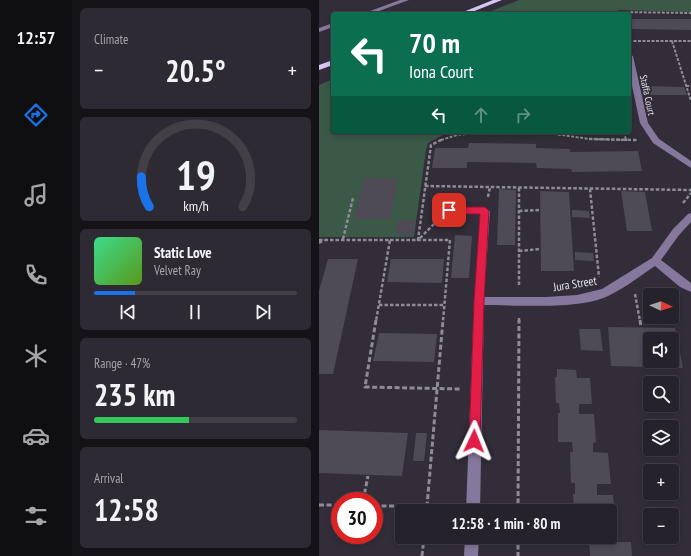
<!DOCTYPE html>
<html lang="en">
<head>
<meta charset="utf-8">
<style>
	:root { --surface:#26222b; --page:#2e2a33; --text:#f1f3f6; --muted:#a4a4a9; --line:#423f47; --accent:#1a73e8 }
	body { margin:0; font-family:"PT Sans Narrow",sans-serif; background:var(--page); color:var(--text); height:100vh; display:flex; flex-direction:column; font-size:15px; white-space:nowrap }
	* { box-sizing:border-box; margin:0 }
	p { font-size:13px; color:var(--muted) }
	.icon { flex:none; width:22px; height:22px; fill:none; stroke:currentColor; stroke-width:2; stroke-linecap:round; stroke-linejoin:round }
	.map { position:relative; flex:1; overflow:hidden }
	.side { display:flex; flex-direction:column; gap:8px; padding:8px; background:#151318; width:247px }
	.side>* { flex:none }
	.top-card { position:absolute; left:12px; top:12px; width:300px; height:122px; border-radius:4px; box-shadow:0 2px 6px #0003,0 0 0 1px var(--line); background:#0b6e4f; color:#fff; overflow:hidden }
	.needle { width:26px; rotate:93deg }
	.buttons { position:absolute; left:324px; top:288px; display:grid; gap:8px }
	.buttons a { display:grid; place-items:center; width:36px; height:36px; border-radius:4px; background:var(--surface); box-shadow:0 2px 6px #0003,0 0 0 1px var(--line); font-size:20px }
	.speed { position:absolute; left:12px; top:492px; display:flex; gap:8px; font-size:20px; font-weight:700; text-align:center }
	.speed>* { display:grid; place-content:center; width:52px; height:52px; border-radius:50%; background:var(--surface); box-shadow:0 2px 6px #0003,0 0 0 1px var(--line); line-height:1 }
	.speed .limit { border:6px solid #d22; background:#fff; color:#111 }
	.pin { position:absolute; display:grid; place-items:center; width:34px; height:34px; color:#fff; margin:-17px; border-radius:8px; box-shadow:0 2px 6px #0006 }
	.me { position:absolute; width:44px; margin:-22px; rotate:2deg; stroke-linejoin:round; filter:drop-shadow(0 0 3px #0008) }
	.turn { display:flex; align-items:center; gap:14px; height:84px; padding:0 12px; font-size:18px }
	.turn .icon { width:52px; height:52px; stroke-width:2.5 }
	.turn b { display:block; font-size:28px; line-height:34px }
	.lanes { display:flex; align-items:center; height:38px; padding:0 12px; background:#0003; justify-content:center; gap:20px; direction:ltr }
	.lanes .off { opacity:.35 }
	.big { font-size:30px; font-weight:700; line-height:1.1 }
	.side .widget { flex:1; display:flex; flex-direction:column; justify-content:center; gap:6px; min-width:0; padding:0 14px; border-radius:6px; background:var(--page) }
	.side .dial { align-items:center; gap:0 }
	.dial svg { height:104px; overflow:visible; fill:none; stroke:var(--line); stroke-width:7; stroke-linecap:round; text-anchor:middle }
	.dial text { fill:var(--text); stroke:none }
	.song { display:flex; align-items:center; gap:12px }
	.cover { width:48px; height:48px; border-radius:6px; background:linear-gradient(135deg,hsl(150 70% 55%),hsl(90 70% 35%)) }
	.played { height:4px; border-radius:2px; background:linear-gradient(90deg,var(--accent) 20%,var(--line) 20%) }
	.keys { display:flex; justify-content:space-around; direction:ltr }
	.heat { display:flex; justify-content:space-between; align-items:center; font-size:22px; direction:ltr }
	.charge { height:6px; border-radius:3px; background:linear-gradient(90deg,#34c759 47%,var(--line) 0) }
	.trip { position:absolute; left:76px; top:504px; width:222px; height:40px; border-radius:4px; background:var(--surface); box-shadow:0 2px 6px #0003,0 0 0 1px var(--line); font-weight:700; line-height:40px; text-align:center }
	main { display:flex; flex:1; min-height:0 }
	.dock { display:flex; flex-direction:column; width:72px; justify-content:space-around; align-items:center; background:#0f0e11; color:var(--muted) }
	.dock .icon { width:28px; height:28px }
	.dock .active { color:var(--accent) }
	.dock b { font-size:18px; color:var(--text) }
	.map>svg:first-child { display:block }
</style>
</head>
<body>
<main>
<nav class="dock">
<b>12:57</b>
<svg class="icon active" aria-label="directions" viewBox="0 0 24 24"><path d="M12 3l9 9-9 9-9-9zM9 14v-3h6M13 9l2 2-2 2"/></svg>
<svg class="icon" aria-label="music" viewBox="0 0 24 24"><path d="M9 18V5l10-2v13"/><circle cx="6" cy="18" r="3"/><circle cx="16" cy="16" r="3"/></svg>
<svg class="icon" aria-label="phone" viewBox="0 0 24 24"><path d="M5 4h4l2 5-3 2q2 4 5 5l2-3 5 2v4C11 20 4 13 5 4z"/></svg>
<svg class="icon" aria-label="climate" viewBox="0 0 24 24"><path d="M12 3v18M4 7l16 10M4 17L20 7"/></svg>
<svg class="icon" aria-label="car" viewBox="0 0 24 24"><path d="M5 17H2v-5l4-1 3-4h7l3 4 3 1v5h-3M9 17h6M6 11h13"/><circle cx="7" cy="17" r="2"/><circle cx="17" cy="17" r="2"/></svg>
<svg class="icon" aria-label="filters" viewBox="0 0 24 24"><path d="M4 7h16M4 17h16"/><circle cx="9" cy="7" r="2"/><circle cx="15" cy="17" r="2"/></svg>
</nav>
<section class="side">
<div class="widget"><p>Climate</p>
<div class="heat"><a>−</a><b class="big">20.5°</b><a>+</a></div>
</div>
<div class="widget dial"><svg viewBox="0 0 100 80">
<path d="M14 69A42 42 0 1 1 86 69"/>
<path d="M14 69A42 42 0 0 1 8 46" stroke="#1a73e8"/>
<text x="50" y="56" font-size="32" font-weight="700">19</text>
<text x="50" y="72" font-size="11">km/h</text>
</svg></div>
<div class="widget">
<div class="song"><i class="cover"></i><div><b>Static Love</b><p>Velvet Ray</p></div></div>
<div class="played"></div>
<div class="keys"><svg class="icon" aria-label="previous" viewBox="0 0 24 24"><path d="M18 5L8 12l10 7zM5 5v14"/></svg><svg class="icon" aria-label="pause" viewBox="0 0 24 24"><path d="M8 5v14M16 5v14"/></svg><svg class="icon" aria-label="next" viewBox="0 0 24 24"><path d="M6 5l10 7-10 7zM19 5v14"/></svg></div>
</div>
<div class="widget"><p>Range · 47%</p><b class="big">235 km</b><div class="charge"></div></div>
<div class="widget"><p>Arrival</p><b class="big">12:58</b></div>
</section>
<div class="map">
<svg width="372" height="556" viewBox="0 0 372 556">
	<rect width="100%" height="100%" fill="#322d39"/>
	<path fill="#3a5947" d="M200,0H372V12L299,10V14H165Z
		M14,79V132H142L124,135L109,143L107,150L95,237H0V85Z"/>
	<path fill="#4e4a56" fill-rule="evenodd" d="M310,19H372V30L312,29Z
		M326,86L365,87L368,95H327Z
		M150,143L217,144V148L251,149V152L319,151L323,171L253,172L252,169L218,168L217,163L148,162V168H113L116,148H149Z
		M45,178H79L71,219H35Z
		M180,189L197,190L196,245H178Z
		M221,191L250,192L255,271H222Z
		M302,191L326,192L333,231H308Z
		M253,210L270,211L271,218L253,217Z
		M79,220H97L94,235L76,234Z
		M136,235L153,236L150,278H132Z
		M256,252L274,253L275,261L256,260Z
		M9,259H39L14,374H0V291Z
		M72,259H125L123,283L68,282Z
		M289,327L356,328L364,368L292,366ZM331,339H353V361H331Z
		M260,329H281L284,351L262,350Z
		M60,333L118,334L115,362L54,361Z
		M238,369L257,370L258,378H271L273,404H260V414H275L277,442L274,443V452L289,453L292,484H278V495H294L297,529H294L295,542H312L313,556H271L270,541H272V537H291V511H255L254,494H256V483H252L251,452H254L253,442H239V413H241L240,403H237L236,377H238Z
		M0,430L89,433L83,476L0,473Z
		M97,433H108L105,461H94Z"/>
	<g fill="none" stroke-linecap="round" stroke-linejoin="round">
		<path stroke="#8f8c95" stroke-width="2" stroke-dasharray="3 1.5" stroke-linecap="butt" d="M301,14L300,12L372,13
			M310,41H372
			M353,41L372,101
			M367,86H372
			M221,132L271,139L308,140
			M305,132L307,140
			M122,140L138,135L166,132"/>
		<path stroke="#8f8c95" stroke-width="2.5" stroke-dasharray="3.5 2" stroke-linecap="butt" d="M270,139L318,140
			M106,186L171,187
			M200,188V285
			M271,189L280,277
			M169,197L171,187L372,190
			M364,203L372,193
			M200,211L221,210
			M119,220L99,240H131L124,321
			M24,239L34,198
			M0,240H71L57,321
			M71,240H99L112,145L124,139
			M0,243L5,240
			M200,251L221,249
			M325,289L349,294
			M316,294L321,321
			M60,305H126
			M200,321V318"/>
		<path stroke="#8f8c95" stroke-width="3" stroke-dasharray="5 2.5" stroke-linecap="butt" d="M57,320L46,387L141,389
			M321,320L322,327
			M44,501L49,476
			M0,505H21
			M55,506H108L124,320
			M107,511L108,506
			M199,511L200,320
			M199,537V556
			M103,556L105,537"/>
		<path fill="#86779d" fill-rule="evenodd" d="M81,0H90L52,14H43Z
			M14,23V27L0,32V28Z
			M310,54L314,56L329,123L340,139L372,161V168L334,143L321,123L310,72Z
			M130,207L166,208L171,211L165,297H227L258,295L283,289L333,258L354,229L369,214L372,213V222L360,235L342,260L372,283V292L361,287L336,266C321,276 306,288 289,296C260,310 198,305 165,305L161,511H147L155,301L161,214L127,212L125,210Z
			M146,537H160L159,556H145Z"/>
		<path fill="#d7c5f5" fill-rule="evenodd" d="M174,0H183L148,14H139Z
			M14,60V65L0,70V65Z"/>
	</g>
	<path fill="#e11d48" stroke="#92132f" d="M130,207H166L170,211L165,301L161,441L159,445L155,447L151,445L150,441L155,301L161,214H130L126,210Z"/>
	<g text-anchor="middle" stroke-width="4" stroke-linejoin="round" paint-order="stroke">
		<g font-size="10" fill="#e4e2e9" stroke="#322d39">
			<text transform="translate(329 95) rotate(78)" y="4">Staffa Court</text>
		</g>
		<g font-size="12" fill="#e4e2e9" stroke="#322d39">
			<text transform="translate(256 284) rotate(-9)" y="4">Jura Street</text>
		</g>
	</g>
</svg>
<div class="buttons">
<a><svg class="needle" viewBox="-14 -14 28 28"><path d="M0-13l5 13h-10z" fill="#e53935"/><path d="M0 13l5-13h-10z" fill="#a4a4a9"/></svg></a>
<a><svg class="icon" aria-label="sound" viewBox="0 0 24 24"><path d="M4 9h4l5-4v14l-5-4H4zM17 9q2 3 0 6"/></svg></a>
<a><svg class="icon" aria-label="search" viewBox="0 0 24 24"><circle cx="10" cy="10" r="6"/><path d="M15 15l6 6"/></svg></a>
<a><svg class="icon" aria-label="layers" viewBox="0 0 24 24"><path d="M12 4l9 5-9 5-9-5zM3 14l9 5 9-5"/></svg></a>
<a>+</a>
<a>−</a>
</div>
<div class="speed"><div class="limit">30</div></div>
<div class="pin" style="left:130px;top:210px;background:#d93025"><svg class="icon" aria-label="arrive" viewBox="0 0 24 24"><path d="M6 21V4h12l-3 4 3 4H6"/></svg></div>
<svg class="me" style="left:155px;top:441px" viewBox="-20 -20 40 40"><path d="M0-17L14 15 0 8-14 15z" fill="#e11d48" stroke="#fff" stroke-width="4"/></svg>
<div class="trip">12:58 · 1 min · 80 m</div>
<div class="top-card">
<div class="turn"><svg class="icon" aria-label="left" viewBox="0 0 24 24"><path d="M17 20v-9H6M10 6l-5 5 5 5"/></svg><div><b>70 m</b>Iona Court</div></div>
<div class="lanes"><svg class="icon" aria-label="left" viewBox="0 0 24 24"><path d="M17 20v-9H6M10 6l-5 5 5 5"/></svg><svg class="icon off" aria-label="ahead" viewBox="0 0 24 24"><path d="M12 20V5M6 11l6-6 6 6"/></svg><svg class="icon off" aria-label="right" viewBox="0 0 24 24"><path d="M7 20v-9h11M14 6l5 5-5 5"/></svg></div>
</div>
</div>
</main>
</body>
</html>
